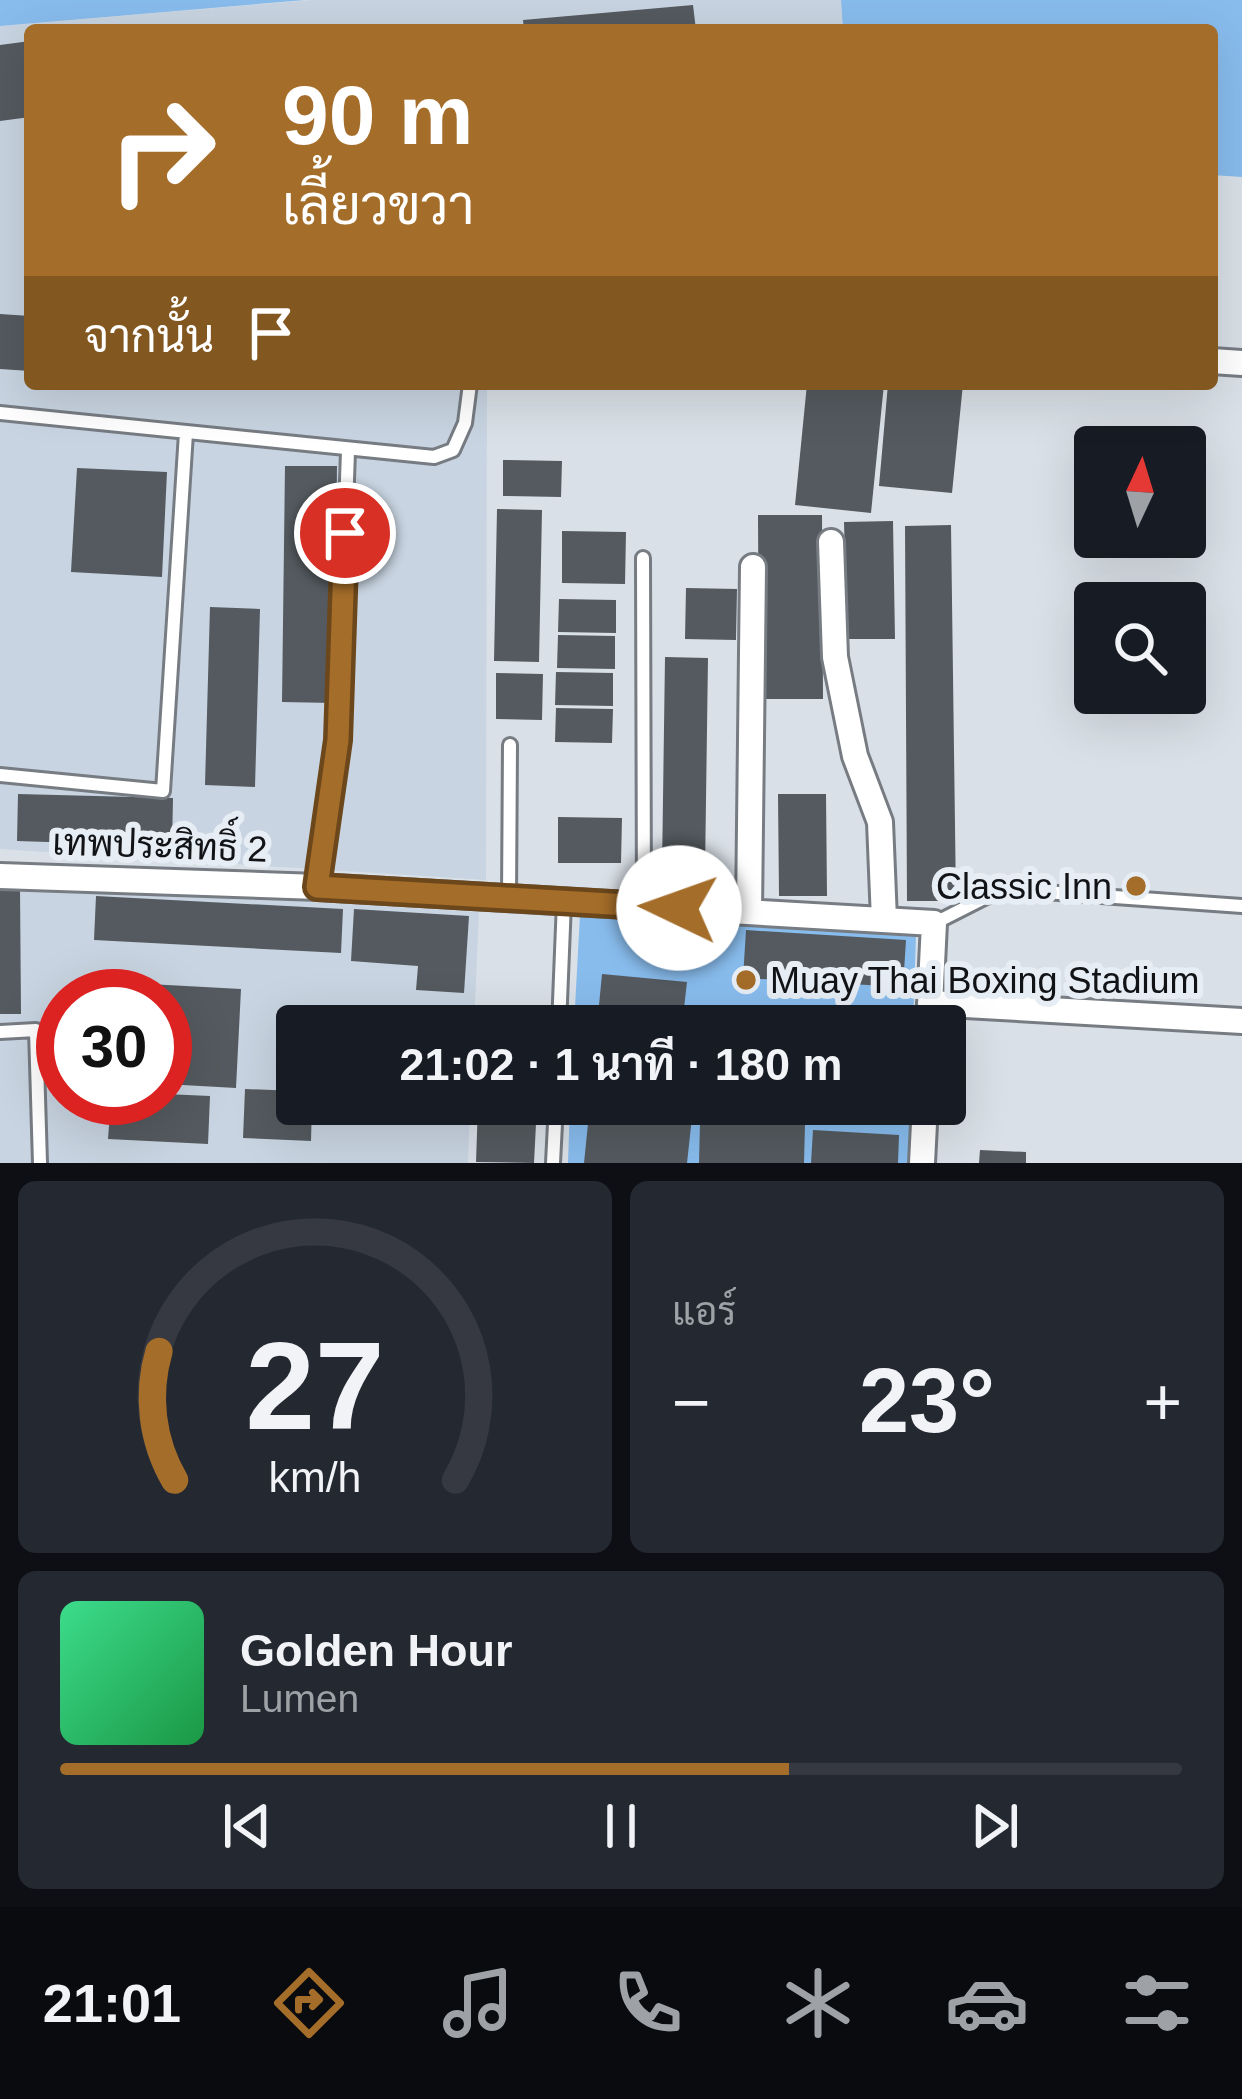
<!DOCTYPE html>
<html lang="th">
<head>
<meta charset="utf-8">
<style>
	:root { --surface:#171b24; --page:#242831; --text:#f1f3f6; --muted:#9ea1a6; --line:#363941; --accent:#a46d29 }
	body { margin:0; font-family:Arial,Sarabun,sans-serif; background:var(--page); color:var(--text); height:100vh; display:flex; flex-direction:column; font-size:45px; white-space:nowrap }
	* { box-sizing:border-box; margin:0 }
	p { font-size:39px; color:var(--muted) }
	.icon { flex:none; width:66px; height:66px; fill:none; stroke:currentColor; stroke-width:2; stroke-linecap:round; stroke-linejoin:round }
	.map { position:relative; height:1163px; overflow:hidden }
	.details { display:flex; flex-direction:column; gap:18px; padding:18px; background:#0d0f14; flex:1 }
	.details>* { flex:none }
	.hud { position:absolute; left:24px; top:24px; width:1194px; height:366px; border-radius:12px; box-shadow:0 12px 48px #0002; background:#a46d29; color:#fff; overflow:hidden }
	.needle { width:78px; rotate:4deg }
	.buttons { position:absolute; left:1074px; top:426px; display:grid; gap:24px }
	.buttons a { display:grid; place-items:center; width:132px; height:132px; border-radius:12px; background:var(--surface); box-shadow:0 12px 48px #0002; font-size:60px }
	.speed { position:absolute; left:36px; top:969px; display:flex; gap:24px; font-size:60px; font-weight:700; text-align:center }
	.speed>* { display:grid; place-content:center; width:156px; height:156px; border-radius:50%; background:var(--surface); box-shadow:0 12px 48px #0002; line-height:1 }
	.speed .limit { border:18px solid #d22; background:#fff; color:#111 }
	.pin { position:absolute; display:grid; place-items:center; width:102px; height:102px; color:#fff; margin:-51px; border:6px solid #fff; border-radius:50%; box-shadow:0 3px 12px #0007 }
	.me { position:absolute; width:132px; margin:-66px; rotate:273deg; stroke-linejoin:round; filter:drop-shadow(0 0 9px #0008) }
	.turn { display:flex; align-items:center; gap:42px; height:252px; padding:0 60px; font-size:54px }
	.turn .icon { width:156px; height:156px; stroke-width:2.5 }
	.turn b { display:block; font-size:84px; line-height:102px }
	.then { display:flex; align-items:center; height:114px; padding:0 60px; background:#0003; gap:24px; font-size:45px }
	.big { font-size:90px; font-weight:700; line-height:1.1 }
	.details .tile { flex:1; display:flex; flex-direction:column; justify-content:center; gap:18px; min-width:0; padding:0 42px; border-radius:18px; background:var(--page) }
	.details .dial { align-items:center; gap:0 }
	.dial svg { height:312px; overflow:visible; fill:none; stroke:var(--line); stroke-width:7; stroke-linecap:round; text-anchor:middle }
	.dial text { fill:var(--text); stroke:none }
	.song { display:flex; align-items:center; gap:36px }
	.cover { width:144px; height:144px; border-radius:18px; background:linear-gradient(135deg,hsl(150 70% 55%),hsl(140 70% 35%)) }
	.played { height:12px; border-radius:6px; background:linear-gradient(90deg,var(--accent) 65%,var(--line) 65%) }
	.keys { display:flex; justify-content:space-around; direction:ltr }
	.heat { display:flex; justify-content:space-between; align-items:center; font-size:66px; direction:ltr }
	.details .tiles { flex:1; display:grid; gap:18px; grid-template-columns:1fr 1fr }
	.tile:last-child { grid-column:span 2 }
	.trip { position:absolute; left:276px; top:1005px; width:690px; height:120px; border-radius:12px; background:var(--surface); box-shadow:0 12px 48px #0002; font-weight:700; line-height:120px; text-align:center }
	.tab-bar { display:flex; height:192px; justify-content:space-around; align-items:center; background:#090b0e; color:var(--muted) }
	.tab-bar .icon { width:84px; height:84px }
	.tab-bar .current { color:var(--accent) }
	.tab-bar b { font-size:54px; color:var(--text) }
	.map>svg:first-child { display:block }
</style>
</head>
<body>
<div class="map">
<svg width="1242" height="1163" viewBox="0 0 1242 1163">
	<rect width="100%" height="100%" fill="#d9e0e7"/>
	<path fill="#c8d4e1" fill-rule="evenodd" d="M312,0H841L843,30H30V384H487L486,880L0,849V26Z
		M0,884L479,912L474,1026H297V1104H470L468,1163H0ZM63,996H165V1098H63Z"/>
	<path fill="#88bced" d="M0,0H305L0,26Z
		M841,0H1242V177L1212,175V30H843Z
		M580,915L916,935L913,1026H574Z
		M570,1104H911L909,1163H568Z"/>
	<path fill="#545a5f" d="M693,5L696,30H524L523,20Z
		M30,41V117L0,121V45Z
		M0,314L30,316V371L0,369Z
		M807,384H884L871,513L795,505Z
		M888,384H963L952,493L879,486Z
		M503,460L562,461L561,497L503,496Z
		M285,466H337L334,703L282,702Z
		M77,468L167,472L162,577L71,572Z
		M497,509L542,510L539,662L494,661Z
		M758,515H822L823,699H759Z
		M893,521L895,639H847L844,522Z
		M951,525L956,901H907L905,526Z
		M562,531L626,532L625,584L562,583Z
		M686,588L737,589L736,640L685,639Z
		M559,599L616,600V633L558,632Z
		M210,607L260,609L255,787L205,785Z
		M558,635L615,636V669L557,668Z
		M665,657L708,658L705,871L662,870Z
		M556,672L613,673V706L555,705Z
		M496,673L543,674L542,720L496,719Z
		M556,708L613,709L612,743L555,742Z
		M18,794L173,798L172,846L17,841Z
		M778,794H826L827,896H779Z
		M558,817L622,818L621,863H558Z
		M0,889H20L21,1014H0Z
		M96,896L343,909L341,953L94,940Z
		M354,909L469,916L464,993L416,990L418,966L351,961Z
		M746,930L906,940L903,987L743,978Z
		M602,974L687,982L682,1026H597Z
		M112,982L241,989L236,1088L165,1084V996H111Z
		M483,1005L542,1009L541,1026H482Z
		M245,1089L297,1091V1104H312L311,1141L243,1138Z
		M165,1094L210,1096L208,1144L108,1139L111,1098Z
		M478,1104H537L534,1163L476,1162Z
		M590,1104L693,1108L687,1163H584Z
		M700,1123L805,1125L804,1163H699Z
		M813,1130L899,1135L898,1163H811Z
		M980,1150L1026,1152V1163H979Z"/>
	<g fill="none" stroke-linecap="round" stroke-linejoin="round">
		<defs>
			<path id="lane" d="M0,413L434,457L453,450L465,423L470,384
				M643,558L644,905
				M0,775L163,791L186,433
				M318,886L338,740L348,451
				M509,898L510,745
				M935,923L1002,889L1242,906
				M559,1026L564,902
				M0,1032L36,1030L40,1163
				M553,1163L556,1104"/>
			<path id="street" d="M1212,361L1242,363
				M831,542L835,657L855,756L880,822L884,920
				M0,876L318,887L934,923L929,1026
				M749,911L753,567
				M930,1003L1242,1021
				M922,1163L925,1104"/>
		</defs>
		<use href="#lane" stroke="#767c82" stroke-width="18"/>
		<use href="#street" stroke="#767c82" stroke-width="30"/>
		<use href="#lane" stroke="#fff" stroke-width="12"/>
		<use href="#street" stroke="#fff" stroke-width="24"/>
	</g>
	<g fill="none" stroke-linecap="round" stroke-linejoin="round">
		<defs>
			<path id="route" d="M345,533L338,740L317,887L679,908"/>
		</defs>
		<use href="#route" stroke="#6b471b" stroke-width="30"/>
		<use href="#route" stroke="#a46d29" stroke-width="21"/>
	</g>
	<g fill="#a46d29" stroke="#e7edf4" stroke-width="4.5">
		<circle cx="1136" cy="886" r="12"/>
		<circle cx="746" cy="980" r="12"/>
	</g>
	<g text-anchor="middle" stroke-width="12" stroke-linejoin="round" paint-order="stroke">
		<g font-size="36" fill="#111316" stroke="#e7edf4">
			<text transform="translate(160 845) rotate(2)" y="13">เทพประสิทธิ์ 2</text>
		</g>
		<g font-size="36" fill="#111316" stroke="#e7edf4" text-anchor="end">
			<text x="1112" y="899">Classic Inn</text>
			<text x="770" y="993" text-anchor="start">Muay Thai Boxing Stadium</text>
		</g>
	</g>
</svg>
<div class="buttons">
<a><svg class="needle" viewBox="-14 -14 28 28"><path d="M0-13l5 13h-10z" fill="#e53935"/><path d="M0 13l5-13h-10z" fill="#9ea1a6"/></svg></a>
<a><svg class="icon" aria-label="search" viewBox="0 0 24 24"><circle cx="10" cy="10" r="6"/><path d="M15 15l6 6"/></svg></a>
</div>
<div class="speed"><div class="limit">30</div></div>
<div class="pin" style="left:345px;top:533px;background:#d93025"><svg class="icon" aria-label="arrive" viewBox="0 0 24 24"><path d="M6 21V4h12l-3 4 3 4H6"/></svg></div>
<svg class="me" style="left:679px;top:908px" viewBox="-20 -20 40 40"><circle r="19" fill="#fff"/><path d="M0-13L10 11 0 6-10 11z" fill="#a46d29"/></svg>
<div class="trip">21:02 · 1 นาที · 180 m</div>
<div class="hud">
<div class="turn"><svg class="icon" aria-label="right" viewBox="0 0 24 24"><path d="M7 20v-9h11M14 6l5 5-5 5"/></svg><div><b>90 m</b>เลี้ยวขวา</div></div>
<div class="then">จากนั้น<svg class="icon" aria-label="arrive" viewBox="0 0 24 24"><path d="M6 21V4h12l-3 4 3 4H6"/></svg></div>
</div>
</div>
<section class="details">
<div class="tiles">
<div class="tile dial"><svg viewBox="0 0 100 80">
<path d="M14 69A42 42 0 1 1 86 69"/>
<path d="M14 69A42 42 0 0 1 10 36" stroke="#a46d29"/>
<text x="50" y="56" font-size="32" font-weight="700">27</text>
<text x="50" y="72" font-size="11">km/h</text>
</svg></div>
<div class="tile"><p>แอร์</p>
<div class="heat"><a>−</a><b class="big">23°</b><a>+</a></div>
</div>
<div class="tile">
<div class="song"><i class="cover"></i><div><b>Golden Hour</b><p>Lumen</p></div></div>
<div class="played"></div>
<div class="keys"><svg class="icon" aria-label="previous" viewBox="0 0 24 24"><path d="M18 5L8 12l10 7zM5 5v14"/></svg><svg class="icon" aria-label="pause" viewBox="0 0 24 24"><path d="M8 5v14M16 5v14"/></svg><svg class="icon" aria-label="next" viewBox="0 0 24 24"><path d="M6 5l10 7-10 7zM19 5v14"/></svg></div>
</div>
</div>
</section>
<nav class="tab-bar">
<b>21:01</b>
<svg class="icon current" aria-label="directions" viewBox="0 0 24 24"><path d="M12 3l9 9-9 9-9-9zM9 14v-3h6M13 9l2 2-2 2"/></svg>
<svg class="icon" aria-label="music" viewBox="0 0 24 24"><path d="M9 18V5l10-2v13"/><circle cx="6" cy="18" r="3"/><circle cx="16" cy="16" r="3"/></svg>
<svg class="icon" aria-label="phone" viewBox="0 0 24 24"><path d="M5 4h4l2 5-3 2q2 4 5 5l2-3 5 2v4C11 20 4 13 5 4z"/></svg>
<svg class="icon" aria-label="climate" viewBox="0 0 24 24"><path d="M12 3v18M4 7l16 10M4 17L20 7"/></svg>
<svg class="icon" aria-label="car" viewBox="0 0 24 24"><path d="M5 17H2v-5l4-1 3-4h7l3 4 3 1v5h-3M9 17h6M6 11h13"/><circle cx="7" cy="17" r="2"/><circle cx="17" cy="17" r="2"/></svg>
<svg class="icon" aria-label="filters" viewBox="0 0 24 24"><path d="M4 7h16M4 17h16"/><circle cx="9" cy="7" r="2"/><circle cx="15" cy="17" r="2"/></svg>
</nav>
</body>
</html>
